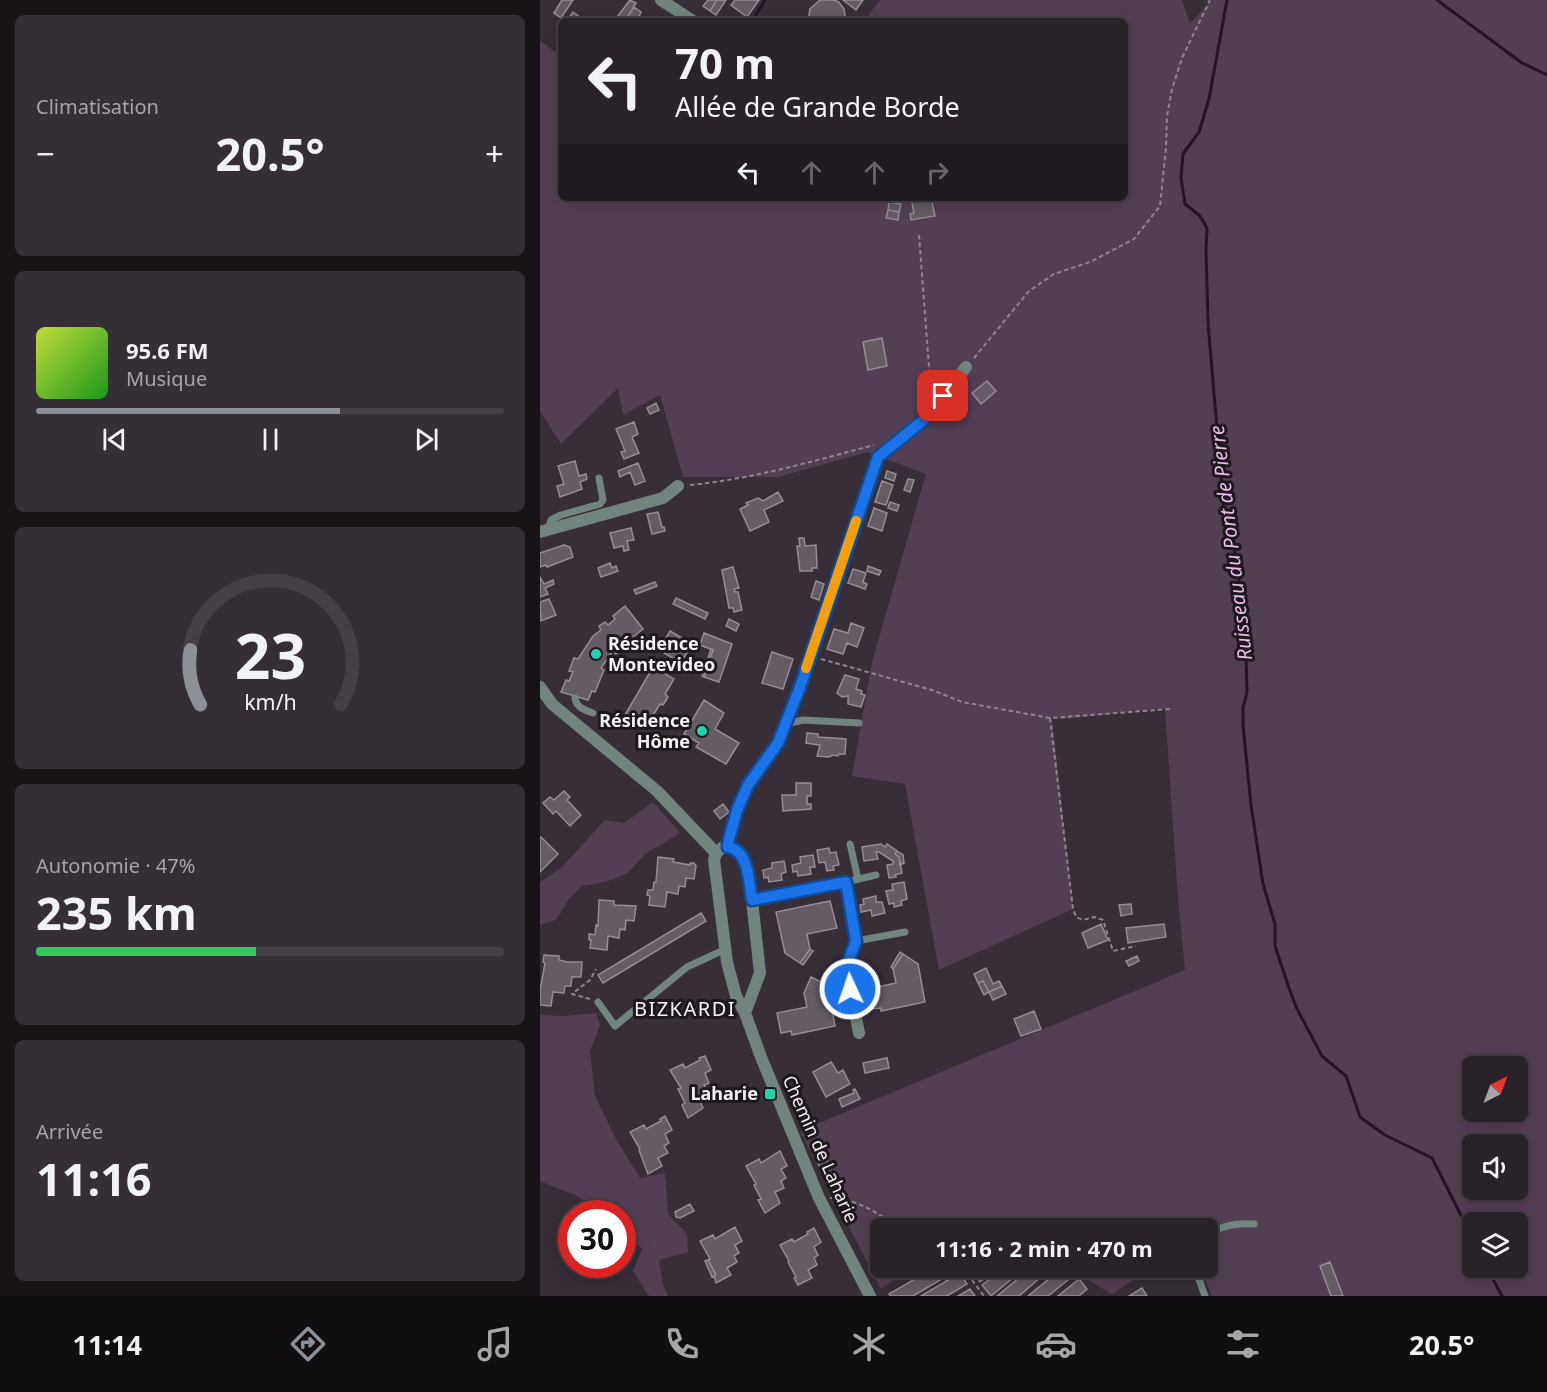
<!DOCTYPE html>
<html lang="fr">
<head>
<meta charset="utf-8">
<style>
	:root { --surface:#292229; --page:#352f35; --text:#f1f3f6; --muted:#a5a4a8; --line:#453f46; --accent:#8c9099 }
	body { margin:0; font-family:"Noto Sans",sans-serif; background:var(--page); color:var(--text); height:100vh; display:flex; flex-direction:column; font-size:22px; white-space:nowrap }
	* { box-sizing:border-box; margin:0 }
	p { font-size:20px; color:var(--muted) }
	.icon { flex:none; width:33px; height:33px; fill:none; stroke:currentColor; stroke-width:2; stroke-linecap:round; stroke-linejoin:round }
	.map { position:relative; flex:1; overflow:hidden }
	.details { display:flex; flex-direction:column; gap:15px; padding:15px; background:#171317; width:540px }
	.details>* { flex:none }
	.hud { position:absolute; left:18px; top:18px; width:570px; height:183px; border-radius:9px; box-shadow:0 3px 15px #0003,0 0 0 2px var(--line); background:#292229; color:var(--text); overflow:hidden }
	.needle { width:39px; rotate:42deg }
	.controls { position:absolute; left:922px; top:1056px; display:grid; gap:12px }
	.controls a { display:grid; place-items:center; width:66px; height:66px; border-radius:9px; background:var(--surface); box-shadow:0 3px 15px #0003,0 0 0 2px var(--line); font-size:30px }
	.speed { position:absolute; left:18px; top:1200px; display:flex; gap:12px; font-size:30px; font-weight:700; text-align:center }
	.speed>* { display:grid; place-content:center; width:78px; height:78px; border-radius:50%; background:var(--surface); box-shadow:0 3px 15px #0003,0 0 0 2px var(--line); line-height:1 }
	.speed .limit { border:9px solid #d22; background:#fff; color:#111 }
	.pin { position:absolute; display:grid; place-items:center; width:51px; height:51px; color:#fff; margin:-26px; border-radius:12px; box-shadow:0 3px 9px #0006 }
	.me { position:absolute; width:66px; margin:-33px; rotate:357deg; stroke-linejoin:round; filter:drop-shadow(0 0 4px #0008) }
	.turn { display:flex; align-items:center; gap:21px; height:126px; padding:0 18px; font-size:27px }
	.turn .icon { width:78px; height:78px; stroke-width:2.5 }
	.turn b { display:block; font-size:42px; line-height:51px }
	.lanes { display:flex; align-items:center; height:57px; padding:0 18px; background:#0003; justify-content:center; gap:30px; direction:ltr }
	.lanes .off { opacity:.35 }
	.big { font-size:45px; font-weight:700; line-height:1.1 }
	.details .tile { flex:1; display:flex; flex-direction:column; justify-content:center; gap:9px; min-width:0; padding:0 21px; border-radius:9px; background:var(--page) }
	.details .dial { align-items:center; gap:0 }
	.dial svg { height:156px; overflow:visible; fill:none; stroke:var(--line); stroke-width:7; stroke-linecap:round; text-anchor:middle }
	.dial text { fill:var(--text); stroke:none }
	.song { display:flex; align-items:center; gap:18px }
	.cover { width:72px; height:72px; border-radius:9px; background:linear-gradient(135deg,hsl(70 70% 55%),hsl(120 70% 35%)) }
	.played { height:6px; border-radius:3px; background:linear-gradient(90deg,var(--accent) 65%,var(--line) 65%) }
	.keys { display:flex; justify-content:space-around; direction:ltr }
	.heat { display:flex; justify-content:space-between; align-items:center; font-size:33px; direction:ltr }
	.charge { height:9px; border-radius:4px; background:linear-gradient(90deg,#34c759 47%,var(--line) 0) }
	.trip { position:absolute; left:330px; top:1218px; width:348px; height:60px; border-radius:9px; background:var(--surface); box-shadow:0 3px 15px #0003,0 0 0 2px var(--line); font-weight:700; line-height:60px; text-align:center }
	.tabs { display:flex; height:96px; justify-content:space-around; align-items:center; background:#100e10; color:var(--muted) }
	.tabs .icon { width:42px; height:42px }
	.tabs .on { color:var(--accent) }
	.tabs b { font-size:27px; color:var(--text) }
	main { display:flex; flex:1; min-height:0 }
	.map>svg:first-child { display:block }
</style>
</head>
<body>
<main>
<section class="details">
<div class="tile"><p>Climatisation</p>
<div class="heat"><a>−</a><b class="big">20.5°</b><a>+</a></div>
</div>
<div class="tile">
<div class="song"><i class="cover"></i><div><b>95.6 FM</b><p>Musique</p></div></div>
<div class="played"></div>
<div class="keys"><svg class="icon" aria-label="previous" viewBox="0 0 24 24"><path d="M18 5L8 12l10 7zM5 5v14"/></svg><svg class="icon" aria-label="pause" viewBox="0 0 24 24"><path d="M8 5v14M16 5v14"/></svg><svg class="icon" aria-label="next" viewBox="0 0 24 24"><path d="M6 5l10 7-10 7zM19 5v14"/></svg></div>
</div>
<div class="tile dial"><svg viewBox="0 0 100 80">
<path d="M14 69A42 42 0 1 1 86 69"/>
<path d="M14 69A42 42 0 0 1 9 41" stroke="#8c9099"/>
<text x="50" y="56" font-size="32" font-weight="700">23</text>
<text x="50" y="72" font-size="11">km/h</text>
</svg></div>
<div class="tile"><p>Autonomie · 47%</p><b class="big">235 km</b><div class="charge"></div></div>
<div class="tile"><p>Arrivée</p><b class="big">11:16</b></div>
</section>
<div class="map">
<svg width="1007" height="1296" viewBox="0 0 1007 1296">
	<rect width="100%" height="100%" fill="#372e37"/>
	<path fill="#533f53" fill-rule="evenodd" d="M340,0H642L650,24L672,0H1007V1296H672L660,1268H668V1228H340V1268H371L341,1289L260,1131L645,970L638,899L625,708L526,719L512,717L533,909L399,970L365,784L312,776L332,662L386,474L328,452L238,477H143L120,395L83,415L78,388L21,444L0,411V41L21,56V198H585V21H324ZM933,1066H978V1112H933ZM933,1144H978V1190H933ZM933,1222H978V1268H933Z
		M113,802L140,833L105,854L88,873L66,882L42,886L29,899L16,920L0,925V882L20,869L65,820L84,823Z
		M56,1013L60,1025L50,1051L55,1096L76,1139L100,1178L125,1173L128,1214L147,1234L148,1252L119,1260L123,1285L128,1296H109L93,1271L102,1249L83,1230L82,1214L65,1213L37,1196L0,1181V1015L24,1016Z
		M528,1268H612L572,1294Z"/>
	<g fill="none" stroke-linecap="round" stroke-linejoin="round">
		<path stroke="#281228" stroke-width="3" d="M687,0L669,99L659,132L643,154L641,178L645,204L660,216L667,228L666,250L668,323L684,511L692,533L705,621L707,692L703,708V725L711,805L723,884L735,924V946L748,985L756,1007L782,1056L806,1076L820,1117L845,1135L892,1158L933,1239
			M897,0L982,63L1007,75
			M212,21L225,0
			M947,1268L962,1296"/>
	</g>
	<path fill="#645b64" stroke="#968c96" stroke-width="1.5" d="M22,0H33L21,18L14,13Z
		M90,0L96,3L85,21H74Z
		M168,0H177L170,11L163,6Z
		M177,0H186L176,15L170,11Z
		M195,0H219L207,17L191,5Z
		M280,0H294L299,2L304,9L306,21H268L270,9Z
		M303,0H323L316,10Z
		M94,7L101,12L99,17L96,21H85Z
		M33,12L44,20V21H27Z
		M371,198H391L395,216L371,220L370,214L374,213Z
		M349,202L361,204L359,212L348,210Z
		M348,210L359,212L358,220L346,218Z
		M342,338L347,366L328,370L323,342Z
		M447,381L456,391L441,404L432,393Z
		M116,403L119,410L110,414L107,408Z
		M94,422L98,434L92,437L99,453L84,459L81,452L85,451L76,429Z
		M35,461L39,476L46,474L47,479L40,482L42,489L20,497L17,486L24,484L18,466Z
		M98,463L105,481L95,485L90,472L80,477L78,471Z
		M347,471L356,474L354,481L345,478Z
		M368,479L374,480L370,492L364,490Z
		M342,481L353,485L346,505L335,502Z
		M238,492L243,501L224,510L229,522L210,531L200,509L208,505L206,503L218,498L223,501Z
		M350,502L359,505L357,511L348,508Z
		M334,508L347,513L342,531L328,526Z
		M118,512L122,527H124L125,531L112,534L107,514Z
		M91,528L94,540L87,541L89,550L84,551L83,546L74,548L70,533Z
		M259,538H264L265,546L276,545L277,568H272V571H260L257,546H260Z
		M24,545L30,547L33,557L7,567L6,565L0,567V553Z
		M70,563L72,568L76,566L78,571L61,577L58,568Z
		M328,566L341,571L339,575L327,571Z
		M193,567L199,588L194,589L195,592H198L202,610L194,612L193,608H189L182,570Z
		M313,569L326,573L323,582L327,584L325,589L308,583Z
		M0,577L4,584L13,580L14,584L5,588L8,594L0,597Z
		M276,581L284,584L279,600L271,597Z
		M115,582L117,586L96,594L94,590Z
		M136,598L168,613L165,619L133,604Z
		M9,599L16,615L1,621L0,602Z
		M85,606L103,629L93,637L95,639L76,654L73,651L61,668L64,670L55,692L52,691L48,700L21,692L26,680L29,681L33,672L29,671L34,658L38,659L53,636L61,630L59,626L65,622L68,625L75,619L73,616Z
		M189,619L199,624L196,631L186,626Z
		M311,623L324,628L317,647L307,643L303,654L287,649L294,629L308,633Z
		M130,631L152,644L141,663L119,650Z
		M164,633L192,644L179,682L164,677L173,650L160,645Z
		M171,649L173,650L164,677L162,676Z
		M232,652L253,659L243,689L222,683Z
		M113,667L134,679L125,694L128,697L123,705L120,704L106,727L85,715Z
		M305,675L319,679L316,689L322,691L321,694L325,695L321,707L308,704V696L302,697L297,693Z
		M164,700L184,713L175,729L199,743L186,764L156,747L159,743L144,734Z
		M267,733L278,734V737L306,739L305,754H299L298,756L293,755L289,757L277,756L280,745L266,743Z
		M256,783H271V796H267V804H271V809L243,811L242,795H256Z
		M24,791L30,797L27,800L41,815L30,826L16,811L13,814L3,803L10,797L14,800Z
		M183,804L189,812L180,819L174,811Z
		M1,837L18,854L0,872V838Z
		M341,844L345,847L347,844L357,851L355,854L359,857L362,873L355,875L356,877L349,878L347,865L353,864V861L339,852H336L338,859L324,861L322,847Z
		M289,848L290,853L296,852L299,865L293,866L294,870L287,871L285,862L279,863L277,850Z
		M357,851L363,855L364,863L360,865L359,857L355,854Z
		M273,855L275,867H270L271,874L258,876L257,871L253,872L252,865L261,863L260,857Z
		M118,857L134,859L133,862L150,865V863H154L156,866L154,879L146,878L145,887L139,886L138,894L127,892L125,907L109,905L110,896L107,895L108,890H113L114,882H116Z
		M244,861L246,872L241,874L242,880L229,882L228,877L224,878L223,870L232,868V863Z
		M364,882L367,899L361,901L362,905L354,907V903L349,904L346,891L353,890L352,884Z
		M336,896V902H342L345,913L332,916L331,910L321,912L320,905L324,904L323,899Z
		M59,900L74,901V905L96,906L94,921L86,920L85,930L80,929L79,938L68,936L67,950L50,948L51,940H49V934L55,935L56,925L58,926Z
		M290,901L297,928L267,934L270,949L260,963L245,953L236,912Z
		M591,904L592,914L581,916L579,905Z
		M161,913L166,921L63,983L58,975Z
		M561,924L568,940L548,948L542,933Z
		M624,924L626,937L588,943L586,928Z
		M270,949L273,951L263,965L260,963Z
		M360,952L363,954L353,969L351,967Z
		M363,954L378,964L385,1002L341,1011V1008L331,1009L327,989L356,983L353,969Z
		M4,955L19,956V960L27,962H42L41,977H32L31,986H25L24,993L13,992L11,1006L0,1005V990L5,963L3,962Z
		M597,956L599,961L589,966L586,961Z
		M446,968L453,984L459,981L462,986L449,992L443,981L438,983L434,974Z
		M271,977L287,985L295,1026L252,1035L251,1031L241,1033L237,1013L267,1007L264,993Z
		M443,981L449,992L444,995L438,983Z
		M462,986L466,994L453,1000L449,992Z
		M494,1011L501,1029L481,1036L474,1019Z
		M165,1056L171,1070L165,1073L169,1083L164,1085L168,1092L158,1097L163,1108L148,1118L142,1105L145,1103L138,1089L141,1088L130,1070L143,1064L145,1068L160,1060L159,1058Z
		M347,1058L349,1068L325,1073L323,1063Z
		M291,1062L298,1073L303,1070L310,1084L286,1097L273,1072Z
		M315,1089L320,1099L302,1107L299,1099L314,1093L313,1090Z
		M125,1116L132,1130L125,1134L129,1143L124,1146L128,1153L118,1158L122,1166L108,1174L99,1150L100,1149L90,1132L104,1125L106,1129L121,1121L120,1119Z
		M240,1151L247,1166L241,1169L246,1178L241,1181L244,1188L235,1192L240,1203L225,1213L218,1200L221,1199L214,1185L216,1184L206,1166L219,1159L221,1163Z
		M283,1153L289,1165L281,1169L275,1157Z
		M150,1204L154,1211L140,1218L136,1217L135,1212Z
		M195,1227L202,1241L195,1245L199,1253L194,1256L197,1262L187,1268L191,1275L176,1283L174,1276L176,1275L168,1260L170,1259L160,1241L173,1235L175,1239Z
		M274,1228L281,1242L274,1247L278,1255L274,1258L277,1265L268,1270L272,1278L258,1285L254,1278L256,1277L248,1262L249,1261L240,1245L252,1239L254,1242L268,1234L267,1232Z
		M168,1260L176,1275L172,1277L165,1261Z
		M790,1262L803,1296H791L780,1266Z
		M394,1268H415L417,1270L373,1296H350L349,1294Z
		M445,1268H455L456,1269L440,1282L435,1275Z
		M464,1268H485L451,1296L442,1285Z
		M491,1268H504L507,1272L479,1296H457Z
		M520,1270L528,1280L508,1296H488Z
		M420,1273L427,1284L407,1296H381Z
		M539,1279L547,1289L539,1296H518Z
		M602,1288L607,1296H589Z
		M430,1289L435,1296H418Z"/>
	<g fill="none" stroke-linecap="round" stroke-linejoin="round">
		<path stroke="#8e868e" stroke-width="2" stroke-dasharray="4.5 3" stroke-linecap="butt" d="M379,235L391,394
			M434,358L489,291L514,274L550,262L594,239L620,206L626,148L627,116L632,89L642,58L670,0
			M150,485C213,479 273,461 334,445
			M281,659L392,690L422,702L510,718L630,709
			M510,718L533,909L536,917L543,920L554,917L563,920L573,951L596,946
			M50,999L32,994L50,980L56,969
			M290,1198C316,1198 340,1215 361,1228
			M423,1268L444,1296"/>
		<path stroke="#71847e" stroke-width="7" d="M8,529L11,520L21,515L60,504L63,500L59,478
			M35,698C36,707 44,710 53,713
			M246,724L263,720L319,723
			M310,844L318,879
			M306,882L336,875
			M316,941L365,932
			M58,1002L75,1026L147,967L186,949
			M668,1235C683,1225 696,1223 714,1224
			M655,1268L665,1296"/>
		<path stroke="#71847e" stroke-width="12" d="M121,0L153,21
			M0,532L123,498L138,486
			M0,687L12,704L117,791L176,853
			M188,847L197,810L208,785L238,743L246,724L338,457L385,419L426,367
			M212,900L306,882L316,941L306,968L319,1033
			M205,1013L220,973L212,900L205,863L200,852L194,848L183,847L176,853L174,860L187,962L196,996L205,1013L221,1057L279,1198L330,1296"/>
	</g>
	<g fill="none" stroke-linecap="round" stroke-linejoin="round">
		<defs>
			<path id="route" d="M310,989L306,968L316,941L306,882L212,900C209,883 209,850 188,847V843L197,810L208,785L238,743L260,687L338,457L385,419L403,396"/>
		</defs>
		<use href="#route" stroke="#114b97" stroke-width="15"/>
		<use href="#route" stroke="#1a73e8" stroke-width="10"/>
		<path stroke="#f59e0b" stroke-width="10" d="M266,668L316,521"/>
	</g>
	<g fill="#1fd5b0" stroke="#1c181c" stroke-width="2">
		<circle cx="56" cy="654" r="6"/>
		<circle cx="162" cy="731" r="6"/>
		<rect x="224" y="1088" width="12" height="12" rx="3"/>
	</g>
	<g text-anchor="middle" stroke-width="6" stroke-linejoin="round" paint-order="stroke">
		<g font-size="18" font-weight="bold" fill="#f8f2f8" stroke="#1c181c" text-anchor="end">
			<text x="68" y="650" text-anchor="start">Résidence<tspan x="68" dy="21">Montevideo</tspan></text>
			<text x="150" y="727">Résidence<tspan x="150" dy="21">Hôme</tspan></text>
			<text x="218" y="1100">Laharie</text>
		</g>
		<g font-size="18" fill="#f8f2f8" stroke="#1c181c">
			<text transform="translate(280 1149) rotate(66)" y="6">Chemin de Laharie</text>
		</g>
		<g font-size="20" font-style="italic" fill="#ecbdec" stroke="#1c181c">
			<text transform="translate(691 543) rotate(-97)" y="7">Ruisseau du Pont de Pierre</text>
		</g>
		<g font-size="20" letter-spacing="1.5" fill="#f8f2f8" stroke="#1c181c">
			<text x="145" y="1016">BIZKARDI</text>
		</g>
	</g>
</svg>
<div class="controls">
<a><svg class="needle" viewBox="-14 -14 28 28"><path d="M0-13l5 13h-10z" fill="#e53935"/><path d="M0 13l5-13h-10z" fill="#a5a4a8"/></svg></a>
<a><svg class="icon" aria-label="sound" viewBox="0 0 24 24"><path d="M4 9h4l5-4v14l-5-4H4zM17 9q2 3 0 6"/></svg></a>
<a><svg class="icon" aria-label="layers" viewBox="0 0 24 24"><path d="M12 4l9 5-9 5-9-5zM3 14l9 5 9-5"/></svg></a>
</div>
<div class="speed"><div class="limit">30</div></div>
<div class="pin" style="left:403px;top:396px;background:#d93025"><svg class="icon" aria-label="arrive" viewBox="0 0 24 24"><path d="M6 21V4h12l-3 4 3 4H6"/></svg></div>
<svg class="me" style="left:310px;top:989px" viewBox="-20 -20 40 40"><circle r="17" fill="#1a73e8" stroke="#fff" stroke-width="3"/><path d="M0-11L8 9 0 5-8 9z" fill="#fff"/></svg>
<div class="trip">11:16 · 2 min · 470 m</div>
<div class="hud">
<div class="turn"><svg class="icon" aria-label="left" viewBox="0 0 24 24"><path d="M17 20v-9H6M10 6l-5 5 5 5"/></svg><div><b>70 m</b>Allée de Grande Borde</div></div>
<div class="lanes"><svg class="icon" aria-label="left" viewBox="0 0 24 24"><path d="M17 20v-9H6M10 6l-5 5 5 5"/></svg><svg class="icon off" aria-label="ahead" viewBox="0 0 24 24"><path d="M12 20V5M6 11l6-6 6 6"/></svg><svg class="icon off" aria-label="ahead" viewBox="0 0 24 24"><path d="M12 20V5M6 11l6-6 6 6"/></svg><svg class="icon off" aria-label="right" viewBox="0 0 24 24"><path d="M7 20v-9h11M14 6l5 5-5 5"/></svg></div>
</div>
</div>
</main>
<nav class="tabs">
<b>11:14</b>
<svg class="icon on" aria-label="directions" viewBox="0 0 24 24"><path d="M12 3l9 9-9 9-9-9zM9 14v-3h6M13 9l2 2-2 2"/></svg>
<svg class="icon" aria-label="music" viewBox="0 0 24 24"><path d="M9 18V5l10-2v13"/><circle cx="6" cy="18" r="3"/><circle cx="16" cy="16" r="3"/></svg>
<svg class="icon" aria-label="phone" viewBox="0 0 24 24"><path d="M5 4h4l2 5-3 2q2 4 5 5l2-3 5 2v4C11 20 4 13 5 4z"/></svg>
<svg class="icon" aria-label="climate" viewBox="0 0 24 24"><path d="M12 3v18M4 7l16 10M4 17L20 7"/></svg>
<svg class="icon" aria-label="car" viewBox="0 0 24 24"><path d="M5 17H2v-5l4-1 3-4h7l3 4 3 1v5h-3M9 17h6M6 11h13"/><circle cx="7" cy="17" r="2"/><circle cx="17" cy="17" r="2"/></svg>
<svg class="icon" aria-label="filters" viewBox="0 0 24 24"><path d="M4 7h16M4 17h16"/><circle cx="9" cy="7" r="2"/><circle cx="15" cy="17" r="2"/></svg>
<b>20.5°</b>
</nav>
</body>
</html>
